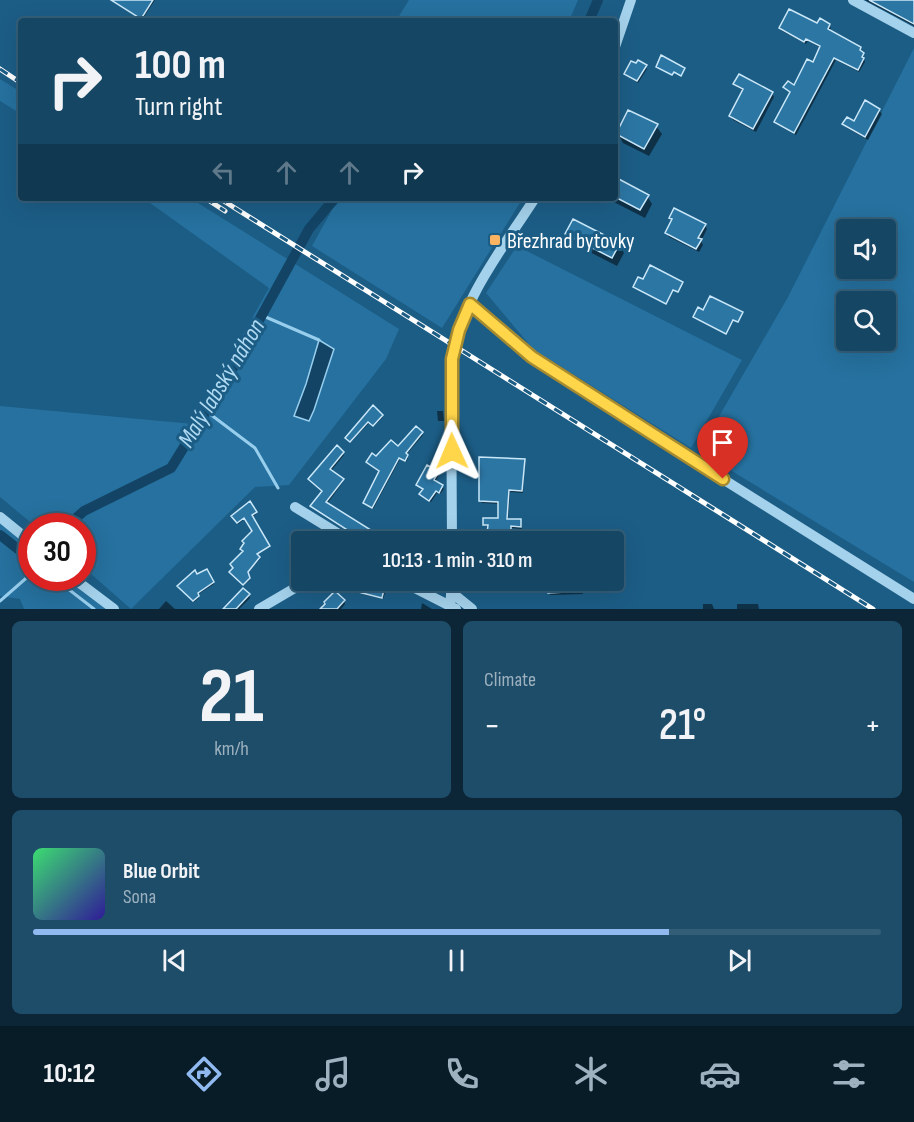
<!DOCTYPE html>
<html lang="en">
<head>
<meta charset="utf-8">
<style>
	:root { --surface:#154664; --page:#1e4d6a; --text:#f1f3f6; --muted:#9db1bf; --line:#345e78; --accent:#90b9f0 }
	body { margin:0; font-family:"Sofia Sans Condensed",sans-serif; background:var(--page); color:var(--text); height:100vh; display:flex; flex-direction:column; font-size:22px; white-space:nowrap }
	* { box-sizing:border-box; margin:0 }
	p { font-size:20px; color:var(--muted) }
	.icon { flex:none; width:33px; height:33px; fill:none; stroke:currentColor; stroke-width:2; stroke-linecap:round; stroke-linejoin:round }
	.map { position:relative; height:609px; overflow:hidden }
	.drawer { display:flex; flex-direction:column; gap:12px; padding:12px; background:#0c2637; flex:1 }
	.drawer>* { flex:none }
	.guide { position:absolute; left:18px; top:18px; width:600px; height:183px; border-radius:6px; box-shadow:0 6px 24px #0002,0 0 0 2px var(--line); background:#154664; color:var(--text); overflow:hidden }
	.fabs { position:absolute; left:836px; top:219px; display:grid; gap:12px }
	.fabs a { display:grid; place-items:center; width:60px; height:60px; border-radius:6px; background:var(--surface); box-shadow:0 6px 24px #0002,0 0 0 2px var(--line); font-size:30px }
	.speed { position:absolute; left:18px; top:513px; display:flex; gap:12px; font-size:30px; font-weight:700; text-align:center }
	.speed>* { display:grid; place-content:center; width:78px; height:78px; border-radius:50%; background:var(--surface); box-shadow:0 6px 24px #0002,0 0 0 2px var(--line); line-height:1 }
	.speed .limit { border:9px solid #d22; background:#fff; color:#111 }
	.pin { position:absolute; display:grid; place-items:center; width:51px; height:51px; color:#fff; margin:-62px -26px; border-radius:50% 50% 50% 0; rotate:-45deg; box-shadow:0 0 6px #0007 }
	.pin .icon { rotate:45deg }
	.me { position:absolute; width:66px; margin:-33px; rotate:359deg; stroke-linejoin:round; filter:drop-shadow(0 0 4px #0008) }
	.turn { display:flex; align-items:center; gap:21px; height:126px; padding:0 18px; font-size:27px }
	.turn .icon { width:78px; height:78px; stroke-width:2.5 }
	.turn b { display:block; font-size:42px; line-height:51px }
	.lanes { display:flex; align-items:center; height:57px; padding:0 18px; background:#0003; justify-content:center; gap:30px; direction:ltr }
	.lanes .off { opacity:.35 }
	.big { font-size:45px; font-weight:600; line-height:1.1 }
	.drawer .widget { flex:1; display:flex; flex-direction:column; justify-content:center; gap:9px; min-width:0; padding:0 21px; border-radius:9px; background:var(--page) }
	.drawer .dial { align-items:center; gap:0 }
	.dial b { font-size:78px; line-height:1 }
	.song { display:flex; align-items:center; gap:18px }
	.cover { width:72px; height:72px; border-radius:9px; background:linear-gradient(135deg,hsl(140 70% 55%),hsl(250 70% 35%)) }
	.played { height:6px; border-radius:3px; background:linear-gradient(90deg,var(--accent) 75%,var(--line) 75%) }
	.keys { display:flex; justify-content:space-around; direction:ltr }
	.heat { display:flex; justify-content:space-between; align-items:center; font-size:33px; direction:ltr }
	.drawer .tiles { flex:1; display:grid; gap:12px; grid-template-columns:1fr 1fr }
	.widget:last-child { grid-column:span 2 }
	.trip { position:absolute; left:291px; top:531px; width:333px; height:60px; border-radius:6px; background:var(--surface); box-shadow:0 6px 24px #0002,0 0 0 2px var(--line); font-weight:600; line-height:60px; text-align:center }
	.tabs { display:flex; height:96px; justify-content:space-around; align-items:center; background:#081c28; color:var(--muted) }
	.tabs .icon { width:42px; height:42px }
	.tabs .current { color:var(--accent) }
	.tabs b { font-size:27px; color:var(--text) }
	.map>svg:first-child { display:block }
</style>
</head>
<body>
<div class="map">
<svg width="914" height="609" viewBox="0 0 914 609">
	<rect width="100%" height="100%" fill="#1c5d86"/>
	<path fill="#26719f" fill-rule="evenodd" d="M409,0H578L569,21H396Z
		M914,48V582L699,451L788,297ZM846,230H885V268H846ZM846,302H885V340H846Z
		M0,79L21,92V114L0,101Z
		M143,198H190L399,329L386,359L289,485L255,487L131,609L83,567L82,526H35L0,497V406L193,424L269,288ZM319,340L334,349L314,410L308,421L294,416L306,384Z
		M344,198H523L442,328L312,246L333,208Z
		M517,246L742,360L691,448L533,349L486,293Z
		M0,519L31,543L32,578H75L113,609H24L20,599L0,596Z"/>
	<path fill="#134465" stroke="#98ceed" stroke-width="1.5" d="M319,340L334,349L314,410L309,421L294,416L306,384Z"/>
	<path fill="#0007" d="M110,0H155L142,20Z
		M865,0H914V26Z
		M829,25L831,28L829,32L860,48L865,62L859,72L836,60L796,135L778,125L776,122L791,93L785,87H795L813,64L821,48L808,41L806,44L782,31L780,28Z
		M637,65L646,66L647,69L638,83L625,74Z
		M735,83L772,93L774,97L756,132L733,120L730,116L744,91L737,87Z
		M879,110L882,114L868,140L847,128L844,124L855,123Z
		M656,126L662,134L649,156L623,143L618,134Z
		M615,179L647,196L652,204L645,218L606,198H615Z
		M671,218L705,225L707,229L701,241L703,245L699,252L669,237L667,233L673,221Z
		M567,234L619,244L624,253L617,266L572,243Z
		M373,407L383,417L374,426L370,422L351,442L348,439Z
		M437,411H443L444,421H438Z
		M416,428L423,435L406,455L408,458L406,462L400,459L373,509L366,504L380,472L369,464L398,448Z
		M337,447L344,455L331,471L343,482L327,504L366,542L312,506L323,491L311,481Z
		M524,461L523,493L510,492L508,520L520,521L522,529L512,528L511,537L497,536V542H487L489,527L485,525L499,520L500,504L482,503L480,501Z
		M438,472L439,475L435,482L444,489L440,494L437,493L431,502L423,497L421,494L424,490L418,485Z
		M250,504L256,514L252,517L270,547L256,555L260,559L247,574L250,580L244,585L232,573L253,531L246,518L238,524L233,516Z
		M462,529L468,530L469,542H462Z
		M614,547L621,553L614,563Z
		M206,571L214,584L197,595L199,598L194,602L179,588Z
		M549,580H582L583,594L550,595Z
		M343,588L383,590L385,593L383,599L345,590Z
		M249,595L250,598L239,609H225Z
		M166,601L175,609H159Z
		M344,601L345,604L341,609H326Z
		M422,603L432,609H421Z
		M703,604H712L714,609H703Z
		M737,604H758L759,609H737Z"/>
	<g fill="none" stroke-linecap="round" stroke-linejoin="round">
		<path stroke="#98ceed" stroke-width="3" d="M261,315L319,340
			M206,411L255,448L278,488
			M54,578L94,609
			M0,601L32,573"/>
		<path stroke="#134465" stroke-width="10" d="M589,21L598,0
			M67,526L84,511L171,468L234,366L309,229L335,198
			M0,535L32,560"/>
	</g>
	<path fill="#2c76a4" stroke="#c9e7f8" stroke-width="1.5" d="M111,0H153L141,19Z
		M869,0H914V24Z
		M789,9L817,23L820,18L830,24L828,29L861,47L860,50L864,53L862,57L864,58L858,70L834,58L794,133L774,122L790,92L783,87L788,81L794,85L807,59L813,62L820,46L806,39L804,42L779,28Z
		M661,55L685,68L681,76L674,72L672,75L656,67Z
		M638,60L647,65L637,81L624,74L631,61L636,63Z
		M739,74L773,92L753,129L729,116L743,89L733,84Z
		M865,100L880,109L865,137L842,124L847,117L854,121Z
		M628,110L658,124L644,149L616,134Z
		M615,177L649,195L640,210L615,197Z
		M674,208L706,224L698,238L702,239L696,249L665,233L672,219L669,218Z
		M573,219L620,243L612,258L565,234Z
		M650,265L683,282L678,292L673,290L666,304L633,287L638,277L643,279Z
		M710,296L743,312L738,322L733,320L726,334L693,317L698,307L703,310Z
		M373,405L383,415L373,426L368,422L350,442L345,438Z
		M416,426L423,432L406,453L408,455L405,461L399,458L372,508L363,503L379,471L366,462L372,453L376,456L391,440L398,446Z
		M337,445L344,452L330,469L344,479L326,502L390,542H366L310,506L322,491L308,479Z
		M479,457L525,459L522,491L509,490L507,519H521V527L511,526V536L497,534L496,542H486L488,525H483V518H498V502L479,501Z
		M427,465L439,471L434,480L443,485L439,493L436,491L429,501L419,494L423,489L416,485Z
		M250,501L257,512L252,515L270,546L257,554L260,557L248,572L250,578L243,585L229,572L233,568L230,564L243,551L240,549L244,543L242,541L252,531L244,518L237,523L231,516Z
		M426,531L444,533L443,542H422Z
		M207,569L214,582L198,593L199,596L193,601L177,586L195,570L197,574Z
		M344,580H355L384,589L382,598L342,588Z
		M547,580H566V592L548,593Z
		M243,588L250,594L236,609H223Z
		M335,591L345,600L337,609H320L325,604L324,602Z"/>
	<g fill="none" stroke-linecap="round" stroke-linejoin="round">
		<path stroke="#a4d1eb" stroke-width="10" d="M853,0L914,33
			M615,47L631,0
			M470,304L532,357L565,380L914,599
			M295,507L352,542
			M0,517L32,543
			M452,542L451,369C457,304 501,251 535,198
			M73,578L114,609
			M387,580L409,585L456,609
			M451,592L472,609
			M259,609L300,585L311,580
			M450,609L452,580"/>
		<defs>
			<path id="rail" d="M0,69L21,83
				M205,198L225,211
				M219,198L873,609"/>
		</defs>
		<use href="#rail" stroke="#fff" stroke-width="5"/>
		<use href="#rail" stroke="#1c5d86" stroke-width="3" stroke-dasharray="9" stroke-linecap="butt"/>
	</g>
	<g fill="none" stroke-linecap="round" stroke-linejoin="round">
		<defs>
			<path id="route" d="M452,451V359L459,330L470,304L532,357L723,479"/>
		</defs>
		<use href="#route" stroke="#a68a30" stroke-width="15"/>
		<use href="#route" stroke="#ffd54a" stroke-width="10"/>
	</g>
	<rect fill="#fbb562" stroke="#1c5d86" stroke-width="2" x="489" y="234" width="12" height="12" rx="3"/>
	<g text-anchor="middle" stroke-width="6" stroke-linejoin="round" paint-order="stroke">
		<g font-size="22" fill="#fff" stroke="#1c5d86" text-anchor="start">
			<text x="507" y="248">Březhrad bytovky</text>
		</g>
		<g font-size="24" font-style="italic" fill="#b0daf2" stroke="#1c5d86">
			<text transform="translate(221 383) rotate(-59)" y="8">Malý labský náhon</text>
		</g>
	</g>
</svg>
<div class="fabs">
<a><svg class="icon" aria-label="sound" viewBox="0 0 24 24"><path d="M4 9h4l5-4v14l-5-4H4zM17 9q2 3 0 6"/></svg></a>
<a><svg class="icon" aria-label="search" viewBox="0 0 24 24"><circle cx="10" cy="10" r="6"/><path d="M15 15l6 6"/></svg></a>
</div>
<div class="speed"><div class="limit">30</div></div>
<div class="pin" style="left:723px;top:479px;background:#d93025"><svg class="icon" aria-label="arrive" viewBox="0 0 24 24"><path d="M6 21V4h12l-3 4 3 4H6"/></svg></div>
<svg class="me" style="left:452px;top:451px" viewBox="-20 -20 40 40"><path d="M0-17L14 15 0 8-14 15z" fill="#ffd54a" stroke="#fff" stroke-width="4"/></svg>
<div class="trip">10:13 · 1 min · 310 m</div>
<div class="guide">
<div class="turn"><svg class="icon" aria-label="right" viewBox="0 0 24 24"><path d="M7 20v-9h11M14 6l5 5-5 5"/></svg><div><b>100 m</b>Turn right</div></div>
<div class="lanes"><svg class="icon off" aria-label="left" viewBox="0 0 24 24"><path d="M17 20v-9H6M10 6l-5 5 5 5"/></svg><svg class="icon off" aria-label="ahead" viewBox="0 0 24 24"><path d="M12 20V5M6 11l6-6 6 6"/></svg><svg class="icon off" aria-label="ahead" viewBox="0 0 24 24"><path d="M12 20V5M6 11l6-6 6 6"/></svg><svg class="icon" aria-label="right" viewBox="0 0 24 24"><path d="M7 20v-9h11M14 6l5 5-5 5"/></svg></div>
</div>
</div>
<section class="drawer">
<div class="tiles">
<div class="widget dial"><b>21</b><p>km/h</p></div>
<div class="widget"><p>Climate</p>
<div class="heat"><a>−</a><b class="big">21°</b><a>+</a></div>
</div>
<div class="widget">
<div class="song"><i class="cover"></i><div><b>Blue Orbit</b><p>Sona</p></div></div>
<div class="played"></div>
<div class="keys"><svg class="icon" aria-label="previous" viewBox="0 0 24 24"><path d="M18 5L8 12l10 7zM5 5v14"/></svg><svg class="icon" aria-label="pause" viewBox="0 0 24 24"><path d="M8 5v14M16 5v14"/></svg><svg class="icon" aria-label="next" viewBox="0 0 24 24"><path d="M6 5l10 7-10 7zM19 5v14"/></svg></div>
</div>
</div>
</section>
<nav class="tabs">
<b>10:12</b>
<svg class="icon current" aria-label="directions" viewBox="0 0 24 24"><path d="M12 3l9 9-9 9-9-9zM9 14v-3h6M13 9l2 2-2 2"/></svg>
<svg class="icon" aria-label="music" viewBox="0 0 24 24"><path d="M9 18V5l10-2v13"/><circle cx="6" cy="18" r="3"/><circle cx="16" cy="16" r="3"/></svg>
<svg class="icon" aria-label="phone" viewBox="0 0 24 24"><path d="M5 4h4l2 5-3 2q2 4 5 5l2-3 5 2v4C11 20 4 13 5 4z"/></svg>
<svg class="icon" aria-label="climate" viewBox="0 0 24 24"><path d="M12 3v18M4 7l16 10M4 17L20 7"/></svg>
<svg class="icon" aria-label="car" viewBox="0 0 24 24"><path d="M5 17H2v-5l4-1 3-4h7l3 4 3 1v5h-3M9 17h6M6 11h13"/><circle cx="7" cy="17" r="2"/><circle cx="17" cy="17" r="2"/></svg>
<svg class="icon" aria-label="filters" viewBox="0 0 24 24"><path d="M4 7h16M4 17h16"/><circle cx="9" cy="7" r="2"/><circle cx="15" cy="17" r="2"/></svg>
</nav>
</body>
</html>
